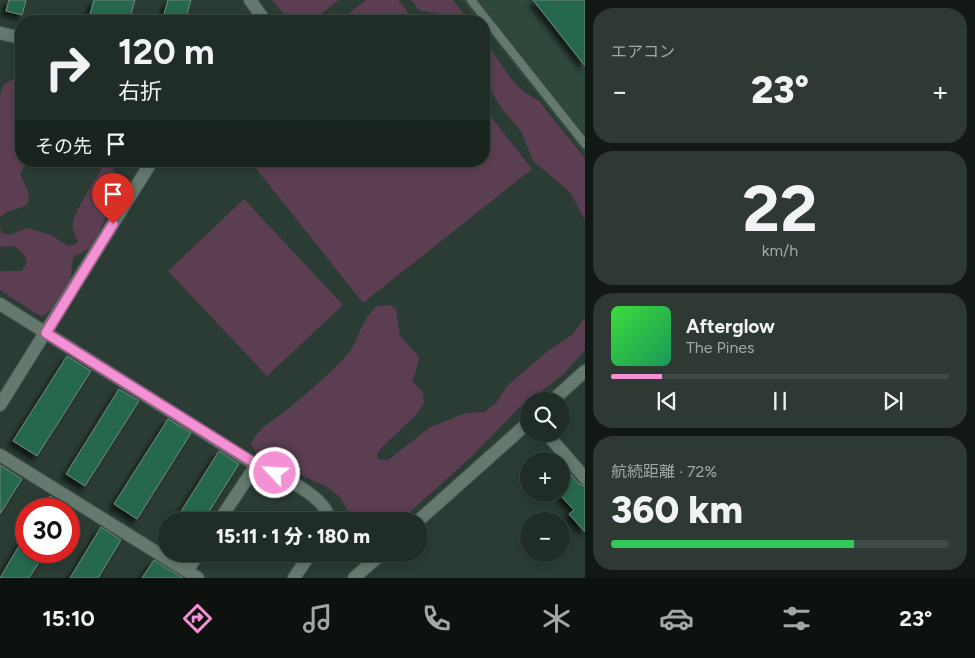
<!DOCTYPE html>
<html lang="ja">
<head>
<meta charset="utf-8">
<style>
	:root { --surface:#202d26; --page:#2d3932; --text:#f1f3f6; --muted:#a2a8a7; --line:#3d4943; --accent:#f491d4 }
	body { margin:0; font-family:Figtree,"Noto Sans JP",sans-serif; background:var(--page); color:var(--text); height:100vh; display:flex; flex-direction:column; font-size:19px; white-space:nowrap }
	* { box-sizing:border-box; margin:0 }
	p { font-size:16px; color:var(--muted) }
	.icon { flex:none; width:28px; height:28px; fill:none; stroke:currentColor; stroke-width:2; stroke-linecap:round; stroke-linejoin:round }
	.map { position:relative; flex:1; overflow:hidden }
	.side { display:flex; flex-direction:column; gap:8px; padding:8px; background:#121915; width:390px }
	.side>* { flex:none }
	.banner { position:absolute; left:15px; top:15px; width:475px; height:152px; border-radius:20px; box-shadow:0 2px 8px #0003,0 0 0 1px var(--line); background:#202d26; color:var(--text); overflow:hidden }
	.tools { position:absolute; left:520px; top:392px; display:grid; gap:10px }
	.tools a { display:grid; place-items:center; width:50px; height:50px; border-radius:50%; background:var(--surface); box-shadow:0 2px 8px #0003,0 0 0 1px var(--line); font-size:25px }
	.speed { position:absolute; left:15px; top:498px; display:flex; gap:10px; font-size:25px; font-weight:700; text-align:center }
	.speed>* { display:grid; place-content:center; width:65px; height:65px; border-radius:50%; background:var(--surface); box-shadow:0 2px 8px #0003,0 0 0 1px var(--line); line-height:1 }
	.speed .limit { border:8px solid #d22; background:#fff; color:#111 }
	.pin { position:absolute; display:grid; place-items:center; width:42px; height:42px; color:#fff; margin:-51px -21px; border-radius:50% 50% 50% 0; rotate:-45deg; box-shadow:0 0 5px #0007 }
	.pin .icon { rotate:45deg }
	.me { position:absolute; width:55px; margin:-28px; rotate:295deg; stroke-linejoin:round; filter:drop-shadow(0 0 4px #0008) }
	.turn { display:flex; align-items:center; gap:18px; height:105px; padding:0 20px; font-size:22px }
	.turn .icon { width:65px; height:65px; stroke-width:2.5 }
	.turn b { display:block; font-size:35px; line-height:42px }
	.then { display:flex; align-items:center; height:48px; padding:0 20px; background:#0003; gap:10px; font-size:19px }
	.big { font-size:38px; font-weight:800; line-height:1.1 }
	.side .tile { flex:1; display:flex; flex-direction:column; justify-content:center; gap:8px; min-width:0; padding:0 18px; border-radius:20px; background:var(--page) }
	.side .dial { align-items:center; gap:0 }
	.dial b { font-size:65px; line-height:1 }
	.song { display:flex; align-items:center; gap:15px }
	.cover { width:60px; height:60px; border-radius:8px; background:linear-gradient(135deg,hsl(120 70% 55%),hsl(150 70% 35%)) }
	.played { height:5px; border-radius:2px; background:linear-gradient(90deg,var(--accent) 15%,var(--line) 15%) }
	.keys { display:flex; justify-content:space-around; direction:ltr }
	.heat { display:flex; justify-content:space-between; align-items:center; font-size:28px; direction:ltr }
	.charge { height:8px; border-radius:4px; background:linear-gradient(90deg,#34c759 72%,var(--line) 0) }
	.trip { position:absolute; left:158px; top:512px; width:270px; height:50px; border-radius:25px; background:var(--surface); box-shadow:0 2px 8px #0003,0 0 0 1px var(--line); font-weight:800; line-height:50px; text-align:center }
	.tab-bar { display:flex; height:80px; justify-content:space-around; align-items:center; background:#0d120f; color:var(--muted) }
	.tab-bar .icon { width:35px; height:35px }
	.tab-bar .selected { color:var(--accent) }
	.tab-bar b { font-size:22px; color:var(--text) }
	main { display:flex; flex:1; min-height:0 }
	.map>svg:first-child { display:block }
</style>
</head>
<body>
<main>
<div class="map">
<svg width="585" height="578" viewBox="0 0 585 578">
	<defs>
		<filter id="shadow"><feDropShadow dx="-4.5" dy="4.5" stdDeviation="2.5" flood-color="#0009"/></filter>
	</defs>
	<rect width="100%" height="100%" fill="#2a3c33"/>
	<path fill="#2e483c" d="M462,0H585V155L484,27V21H479Z"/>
	<path fill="#5b3e51" d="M272,0H339L312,21H289Z
		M366,0H398L415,21H339Z
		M411,0H453L469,21H444L438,14L419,10Z
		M484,40L513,81L523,91L539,101L585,158V220L570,192L533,161L522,133L500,106L484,78Z
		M15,78L21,80V161H27L20,174L29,193L28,204C19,210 6,209 0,218V96L4,84Z
		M484,108L532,169L363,303L250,161H484Z
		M104,166L113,169C114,172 117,176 118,180C119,187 97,240 92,246C87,251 80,253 74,256C71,264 72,270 71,279C70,287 51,313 43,316L38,315L0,290V273L2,271H22L27,262L25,256L15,246L0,247V228L2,233L9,235L27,228L51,235L68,246L76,244L78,241C75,236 72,228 73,222C73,216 98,172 104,166Z
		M244,199L343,305L267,376L168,271Z
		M391,305L396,309L400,336L419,357L416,371L412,381L423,392L424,403L416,415L380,449L377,455L378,459L388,460L429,428L465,413L484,412L496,403L508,385L549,350L573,334L585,317V350L564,374L519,408L471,457L400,521H355L339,496L325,486L257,455L251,443C260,426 276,419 290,407C310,391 330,373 347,355C356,344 358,333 365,321C367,315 373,311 377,306Z"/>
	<path fill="#26684d" stroke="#73887d" filter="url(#shadow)" d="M9,0H26L22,15L6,11Z
		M94,0H135L129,21H88Z
		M168,0H191L185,21H162Z
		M533,0H585V66Z
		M67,356L91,371L37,456L13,441Z
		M119,389L139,401L85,486L66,474Z
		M168,419L191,433L137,519L114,504Z
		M219,451L239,464L203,521H175Z
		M0,465L22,479L0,514Z
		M568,471L579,484L585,486V532L569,514L574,510L561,496V477Z
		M50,496L71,509H42Z
		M101,527L121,540L98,578H70Z
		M26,534V551H46L29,578H0Z
		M154,560L183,578H142Z"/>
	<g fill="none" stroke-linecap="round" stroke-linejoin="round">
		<defs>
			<path id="service" d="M471,0L585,144"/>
			<path id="minor" d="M250,0L265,21
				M0,33L21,38
				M0,304L256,465C275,473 330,497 329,521
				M0,405L152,161
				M547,434L585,478
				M0,455L198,578
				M219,521L256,465
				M187,571L198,554
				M294,578L310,554"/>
			<path id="tertiary" d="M552,401L585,371
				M418,521L529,422
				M354,578L381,554"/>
		</defs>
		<use href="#service" stroke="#4a5a53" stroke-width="9"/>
		<use href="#minor" stroke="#4a5a53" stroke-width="14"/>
		<use href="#tertiary" stroke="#4a5a53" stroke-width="14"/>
		<use href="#service" stroke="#65796f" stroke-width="8"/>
		<use href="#minor" stroke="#65796f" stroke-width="12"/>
		<use href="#tertiary" stroke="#65796f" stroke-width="12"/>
	</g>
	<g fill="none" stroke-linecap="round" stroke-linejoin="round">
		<defs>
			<path id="route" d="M113,224L46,333L256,464L275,473"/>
		</defs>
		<use href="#route" stroke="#9f5e8a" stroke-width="12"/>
		<use href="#route" stroke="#f491d4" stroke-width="9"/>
	</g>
</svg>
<div class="tools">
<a><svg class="icon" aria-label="search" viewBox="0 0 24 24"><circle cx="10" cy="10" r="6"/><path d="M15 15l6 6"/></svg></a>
<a>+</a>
<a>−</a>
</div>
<div class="speed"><div class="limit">30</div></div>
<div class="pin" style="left:113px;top:224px;background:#d93025"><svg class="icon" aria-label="arrive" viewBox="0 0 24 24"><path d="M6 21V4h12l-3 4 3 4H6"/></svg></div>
<svg class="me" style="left:275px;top:473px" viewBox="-20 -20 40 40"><circle r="17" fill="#f491d4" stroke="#fff" stroke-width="3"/><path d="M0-11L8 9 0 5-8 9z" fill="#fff"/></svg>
<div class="trip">15:11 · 1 分 · 180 m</div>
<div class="banner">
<div class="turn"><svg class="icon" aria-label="right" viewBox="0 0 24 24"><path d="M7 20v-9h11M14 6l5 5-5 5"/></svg><div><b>120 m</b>右折</div></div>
<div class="then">その先<svg class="icon" aria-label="arrive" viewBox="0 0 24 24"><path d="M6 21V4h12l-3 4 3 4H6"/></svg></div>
</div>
</div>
<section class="side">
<div class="tile"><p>エアコン</p>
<div class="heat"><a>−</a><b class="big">23°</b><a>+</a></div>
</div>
<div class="tile dial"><b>22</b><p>km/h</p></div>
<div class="tile">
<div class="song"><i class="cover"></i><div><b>Afterglow</b><p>The Pines</p></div></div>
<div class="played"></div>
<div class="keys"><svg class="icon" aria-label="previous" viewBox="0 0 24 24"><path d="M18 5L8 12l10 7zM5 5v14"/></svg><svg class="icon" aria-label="pause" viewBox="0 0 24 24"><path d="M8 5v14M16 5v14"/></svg><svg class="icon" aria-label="next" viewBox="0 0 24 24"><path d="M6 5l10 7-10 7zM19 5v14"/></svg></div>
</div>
<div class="tile"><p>航続距離 · 72%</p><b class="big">360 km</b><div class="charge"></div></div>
</section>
</main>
<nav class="tab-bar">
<b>15:10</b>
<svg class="icon selected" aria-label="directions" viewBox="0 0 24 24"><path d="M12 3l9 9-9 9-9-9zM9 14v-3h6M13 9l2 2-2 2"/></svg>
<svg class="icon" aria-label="music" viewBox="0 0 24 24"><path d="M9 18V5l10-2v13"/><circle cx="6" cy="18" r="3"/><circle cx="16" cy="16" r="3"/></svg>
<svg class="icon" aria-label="phone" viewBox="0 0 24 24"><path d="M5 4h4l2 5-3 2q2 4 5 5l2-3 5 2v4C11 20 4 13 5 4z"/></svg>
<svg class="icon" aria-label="climate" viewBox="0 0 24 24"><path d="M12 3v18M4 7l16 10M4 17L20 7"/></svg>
<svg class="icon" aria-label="car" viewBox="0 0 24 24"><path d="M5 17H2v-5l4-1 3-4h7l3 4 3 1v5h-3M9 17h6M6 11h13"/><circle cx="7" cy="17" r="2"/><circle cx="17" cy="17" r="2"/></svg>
<svg class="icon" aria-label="filters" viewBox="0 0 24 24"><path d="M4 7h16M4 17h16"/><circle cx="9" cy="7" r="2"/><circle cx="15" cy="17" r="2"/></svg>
<b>23°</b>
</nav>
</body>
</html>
